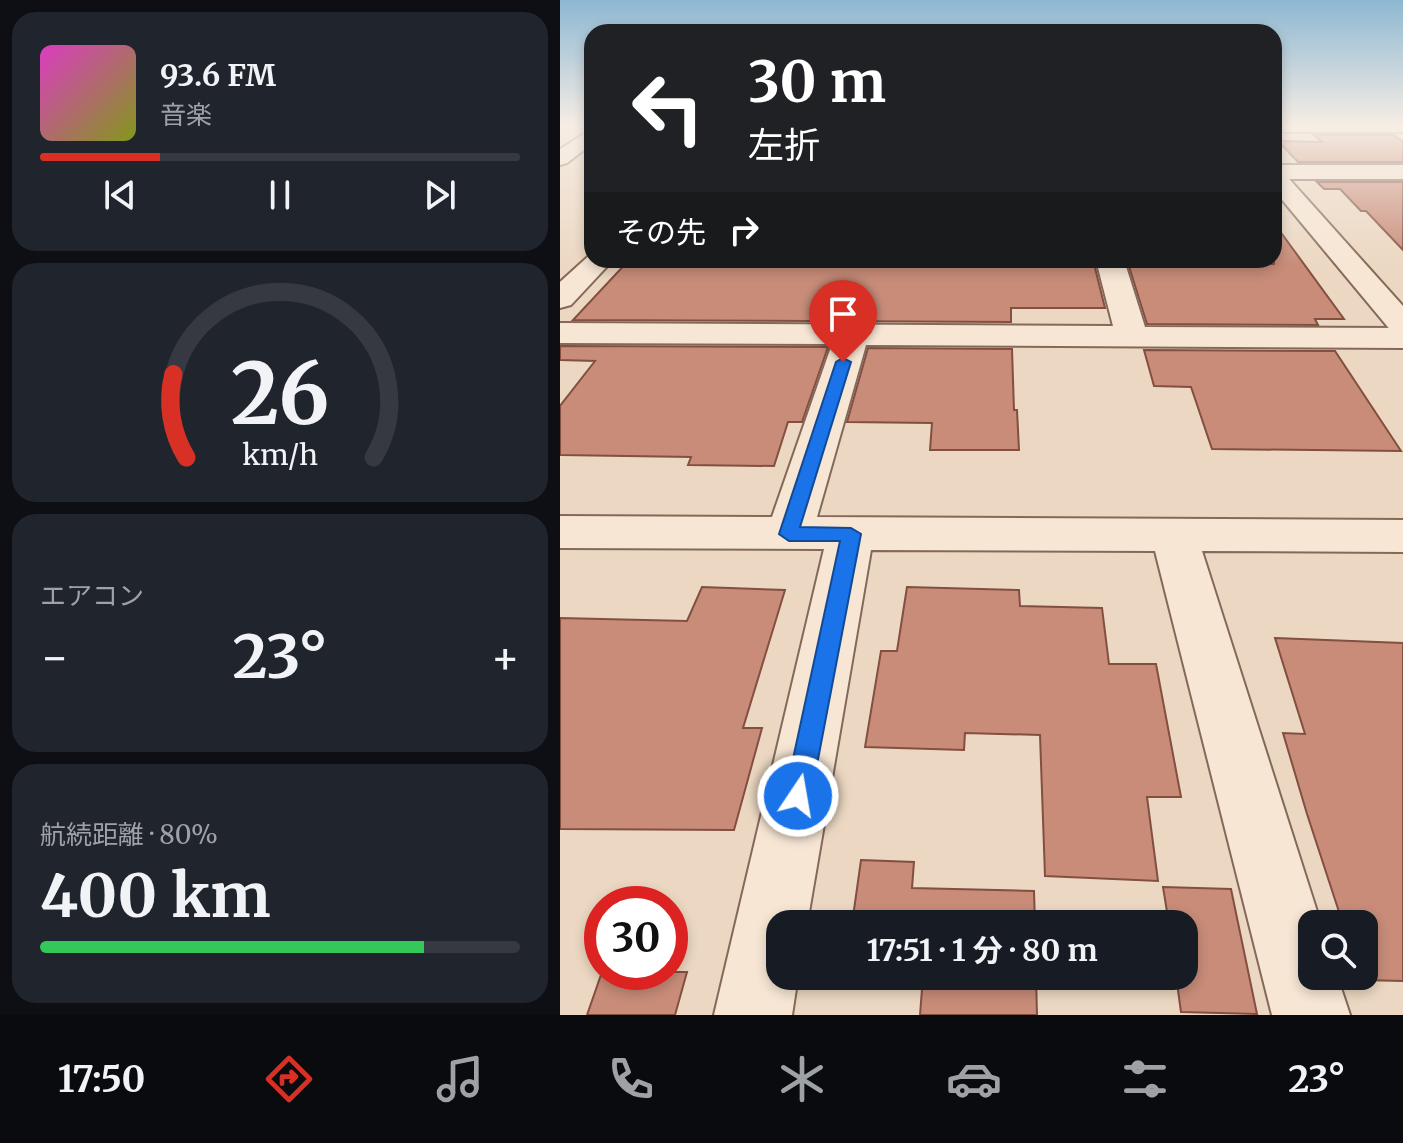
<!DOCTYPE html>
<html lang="ja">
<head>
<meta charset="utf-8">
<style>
	:root { --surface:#171b24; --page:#20242c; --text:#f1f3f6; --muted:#9ea1a6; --line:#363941; --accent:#d93025 }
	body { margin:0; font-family:Merriweather,"Noto Sans JP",serif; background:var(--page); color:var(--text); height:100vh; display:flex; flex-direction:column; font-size:30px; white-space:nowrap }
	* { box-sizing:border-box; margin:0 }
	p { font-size:26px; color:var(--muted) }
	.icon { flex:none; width:44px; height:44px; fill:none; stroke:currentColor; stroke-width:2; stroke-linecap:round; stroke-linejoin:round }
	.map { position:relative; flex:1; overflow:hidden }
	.drawer { display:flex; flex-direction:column; gap:12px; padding:12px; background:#0d0f14; width:560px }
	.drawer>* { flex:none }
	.guide { position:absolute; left:24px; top:24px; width:698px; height:244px; border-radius:24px; box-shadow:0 4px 12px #0003; background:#202124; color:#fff; overflow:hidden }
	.controls { position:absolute; left:738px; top:910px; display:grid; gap:16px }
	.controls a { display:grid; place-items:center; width:80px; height:80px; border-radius:16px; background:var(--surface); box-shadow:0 4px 12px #0003; font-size:40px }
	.speed { position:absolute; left:24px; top:886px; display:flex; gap:16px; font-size:40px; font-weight:700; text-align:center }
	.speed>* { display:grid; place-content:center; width:104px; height:104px; border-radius:50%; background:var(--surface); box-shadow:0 4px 12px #0003; line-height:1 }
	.speed .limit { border:12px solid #d22; background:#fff; color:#111 }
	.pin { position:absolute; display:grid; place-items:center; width:68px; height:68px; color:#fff; margin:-82px -34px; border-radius:50% 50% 50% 0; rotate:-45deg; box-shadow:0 0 8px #0007 }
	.pin .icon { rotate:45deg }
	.me { position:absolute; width:88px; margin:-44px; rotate:12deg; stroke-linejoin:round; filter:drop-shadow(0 0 6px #0008) }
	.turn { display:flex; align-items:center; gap:28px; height:168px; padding:0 32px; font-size:36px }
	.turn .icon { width:104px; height:104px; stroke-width:2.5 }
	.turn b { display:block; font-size:56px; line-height:68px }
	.then { display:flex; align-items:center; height:76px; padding:0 32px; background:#0003; gap:16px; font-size:30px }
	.big { font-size:60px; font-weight:700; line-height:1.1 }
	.drawer .tile { flex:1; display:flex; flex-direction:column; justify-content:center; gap:12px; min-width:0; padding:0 28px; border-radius:24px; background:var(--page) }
	.drawer .dial { align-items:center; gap:0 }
	.dial svg { height:208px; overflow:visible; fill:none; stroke:var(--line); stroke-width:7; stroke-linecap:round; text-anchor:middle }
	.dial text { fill:var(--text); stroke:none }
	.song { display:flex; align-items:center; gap:24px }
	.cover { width:96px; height:96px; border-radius:12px; background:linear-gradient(135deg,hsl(310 70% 55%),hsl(70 70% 35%)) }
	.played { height:8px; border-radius:4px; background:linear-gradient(90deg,var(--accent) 25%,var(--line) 25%) }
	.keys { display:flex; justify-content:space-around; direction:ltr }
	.heat { display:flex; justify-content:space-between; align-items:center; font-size:44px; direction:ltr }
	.charge { height:12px; border-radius:6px; background:linear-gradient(90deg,#34c759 80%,var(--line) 0) }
	.trip { position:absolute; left:206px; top:910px; width:432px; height:80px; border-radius:24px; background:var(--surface); box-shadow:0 4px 12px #0003; font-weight:700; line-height:80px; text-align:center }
	.tab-bar { display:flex; height:128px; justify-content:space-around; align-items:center; background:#090b0e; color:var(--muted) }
	.tab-bar .icon { width:56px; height:56px }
	.tab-bar .on { color:var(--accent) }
	.tab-bar b { font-size:36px; color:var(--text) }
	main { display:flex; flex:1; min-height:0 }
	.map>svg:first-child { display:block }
</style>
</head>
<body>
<main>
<section class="drawer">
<div class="tile">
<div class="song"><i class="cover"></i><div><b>93.6 FM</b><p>音楽</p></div></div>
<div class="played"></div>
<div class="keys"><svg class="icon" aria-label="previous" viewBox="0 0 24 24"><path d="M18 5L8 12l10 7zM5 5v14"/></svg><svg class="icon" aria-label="pause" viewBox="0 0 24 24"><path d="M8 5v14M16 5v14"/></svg><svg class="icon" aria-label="next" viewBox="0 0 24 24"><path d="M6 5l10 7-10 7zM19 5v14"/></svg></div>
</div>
<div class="tile dial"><svg viewBox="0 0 100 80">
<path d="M14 69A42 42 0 1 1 86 69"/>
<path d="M14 69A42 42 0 0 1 9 37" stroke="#d93025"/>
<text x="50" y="56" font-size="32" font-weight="700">26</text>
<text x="50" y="72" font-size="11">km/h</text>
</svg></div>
<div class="tile"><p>エアコン</p>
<div class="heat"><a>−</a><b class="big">23°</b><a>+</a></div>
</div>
<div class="tile"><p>航続距離 · 80%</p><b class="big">400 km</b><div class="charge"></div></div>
</section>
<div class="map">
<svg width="843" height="1015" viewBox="0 0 843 1015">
	<rect width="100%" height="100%" fill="#ecd8c2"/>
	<path fill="#c88c79" stroke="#824f41" stroke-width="2" d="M754,135H834L843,142V162H738L718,141L762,142Z
		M757,182H843V250L806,211H801L780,189H764Z
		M714,223L784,319H755L758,325L587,324L567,260L714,264Z
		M69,260H533L545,308H451V322L13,320Z
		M0,346L268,347L242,422H228L214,466L128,465L131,457L0,455V406L35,361L0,360Z
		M308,348L452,349L454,410H457L459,450H370L372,423L287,422Z
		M584,350L775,351L841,451L652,449L631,387L594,386Z
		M142,587L225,590L183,728H202L174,830L0,829V618L127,621Z
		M347,587L459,590L460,606L542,608L549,664H596L621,797H587L598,881L485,876L480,735L405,733L404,750L305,747L321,651H337Z
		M715,638L843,643V981L801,980L800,976H804V924H783L747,814L723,733L745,734Z
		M301,860L354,862L352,888L474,891L475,924H292Z
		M603,887L671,889L697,1014L621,1012L616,976H624V924H609Z
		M42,972H127L115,1015H27Z
		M363,976H476L477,1015H360Z"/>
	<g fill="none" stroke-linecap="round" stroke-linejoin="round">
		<defs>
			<path id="minor" d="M714,124H843V132H714Z
				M32,129V144L7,163L0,165V149Z
				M714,165H843V179H714Z
				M32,253V260H53L11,305L0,308V282Z
				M536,260H564L585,327L843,328V348L306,345L257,517L843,520V552L642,551L761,924H752V976H777L790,1015H712L595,551L311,550L247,924H220V976H238L232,1015H154L264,549L0,548V516L212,517L272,344L0,343V323L553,326Z"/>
			<path id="tertiary" d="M714,169L722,171L843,306V335L832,332L714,190Z"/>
		</defs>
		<use href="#minor" stroke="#84695a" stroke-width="4"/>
		<use href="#tertiary" stroke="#84695a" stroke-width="4"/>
		<use href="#minor" fill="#f7e6d4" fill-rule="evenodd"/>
		<use href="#tertiary" fill="#f7e6d4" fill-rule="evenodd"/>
	</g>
	<linearGradient id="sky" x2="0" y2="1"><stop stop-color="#8db8d2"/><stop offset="0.47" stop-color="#f6ede4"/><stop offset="1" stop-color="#f6ede4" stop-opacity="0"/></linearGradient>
	<rect width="843" height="266" fill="url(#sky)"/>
	<path fill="#1a73e8" stroke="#114b97" stroke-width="2" d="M283,358L291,362L240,527L291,528L301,534L251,796L247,805L238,809L229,805L225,796L280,541H229L219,534L276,362Z"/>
</svg>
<div class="controls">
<a><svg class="icon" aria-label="search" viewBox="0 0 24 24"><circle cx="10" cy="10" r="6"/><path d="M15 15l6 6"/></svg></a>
</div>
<div class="speed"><div class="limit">30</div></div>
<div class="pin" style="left:283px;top:362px;background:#d93025"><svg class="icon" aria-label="arrive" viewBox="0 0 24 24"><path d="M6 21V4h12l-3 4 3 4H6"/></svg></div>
<svg class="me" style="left:238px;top:796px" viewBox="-20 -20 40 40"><circle r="17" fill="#1a73e8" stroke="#fff" stroke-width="3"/><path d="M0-11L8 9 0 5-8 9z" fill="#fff"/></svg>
<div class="trip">17:51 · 1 分 · 80 m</div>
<div class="guide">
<div class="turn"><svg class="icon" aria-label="left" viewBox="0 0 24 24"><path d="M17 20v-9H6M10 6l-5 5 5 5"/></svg><div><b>30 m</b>左折</div></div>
<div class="then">その先<svg class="icon" aria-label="right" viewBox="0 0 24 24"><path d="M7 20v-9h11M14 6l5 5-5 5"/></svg></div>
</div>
</div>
</main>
<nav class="tab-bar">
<b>17:50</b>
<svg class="icon on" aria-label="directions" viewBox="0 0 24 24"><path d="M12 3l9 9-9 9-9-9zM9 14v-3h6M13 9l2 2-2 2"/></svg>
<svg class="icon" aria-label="music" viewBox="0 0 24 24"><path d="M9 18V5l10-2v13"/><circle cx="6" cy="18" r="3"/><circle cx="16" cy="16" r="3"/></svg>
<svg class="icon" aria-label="phone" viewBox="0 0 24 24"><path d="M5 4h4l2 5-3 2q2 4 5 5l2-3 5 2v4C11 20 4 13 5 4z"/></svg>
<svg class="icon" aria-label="climate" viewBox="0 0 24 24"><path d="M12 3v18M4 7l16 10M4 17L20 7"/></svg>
<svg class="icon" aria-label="car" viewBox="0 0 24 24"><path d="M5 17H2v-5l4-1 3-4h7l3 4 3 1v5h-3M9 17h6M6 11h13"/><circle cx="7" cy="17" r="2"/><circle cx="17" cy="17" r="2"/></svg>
<svg class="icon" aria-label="filters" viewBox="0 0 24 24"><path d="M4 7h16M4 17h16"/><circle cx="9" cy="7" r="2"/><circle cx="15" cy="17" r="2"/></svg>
<b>23°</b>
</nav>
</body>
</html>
